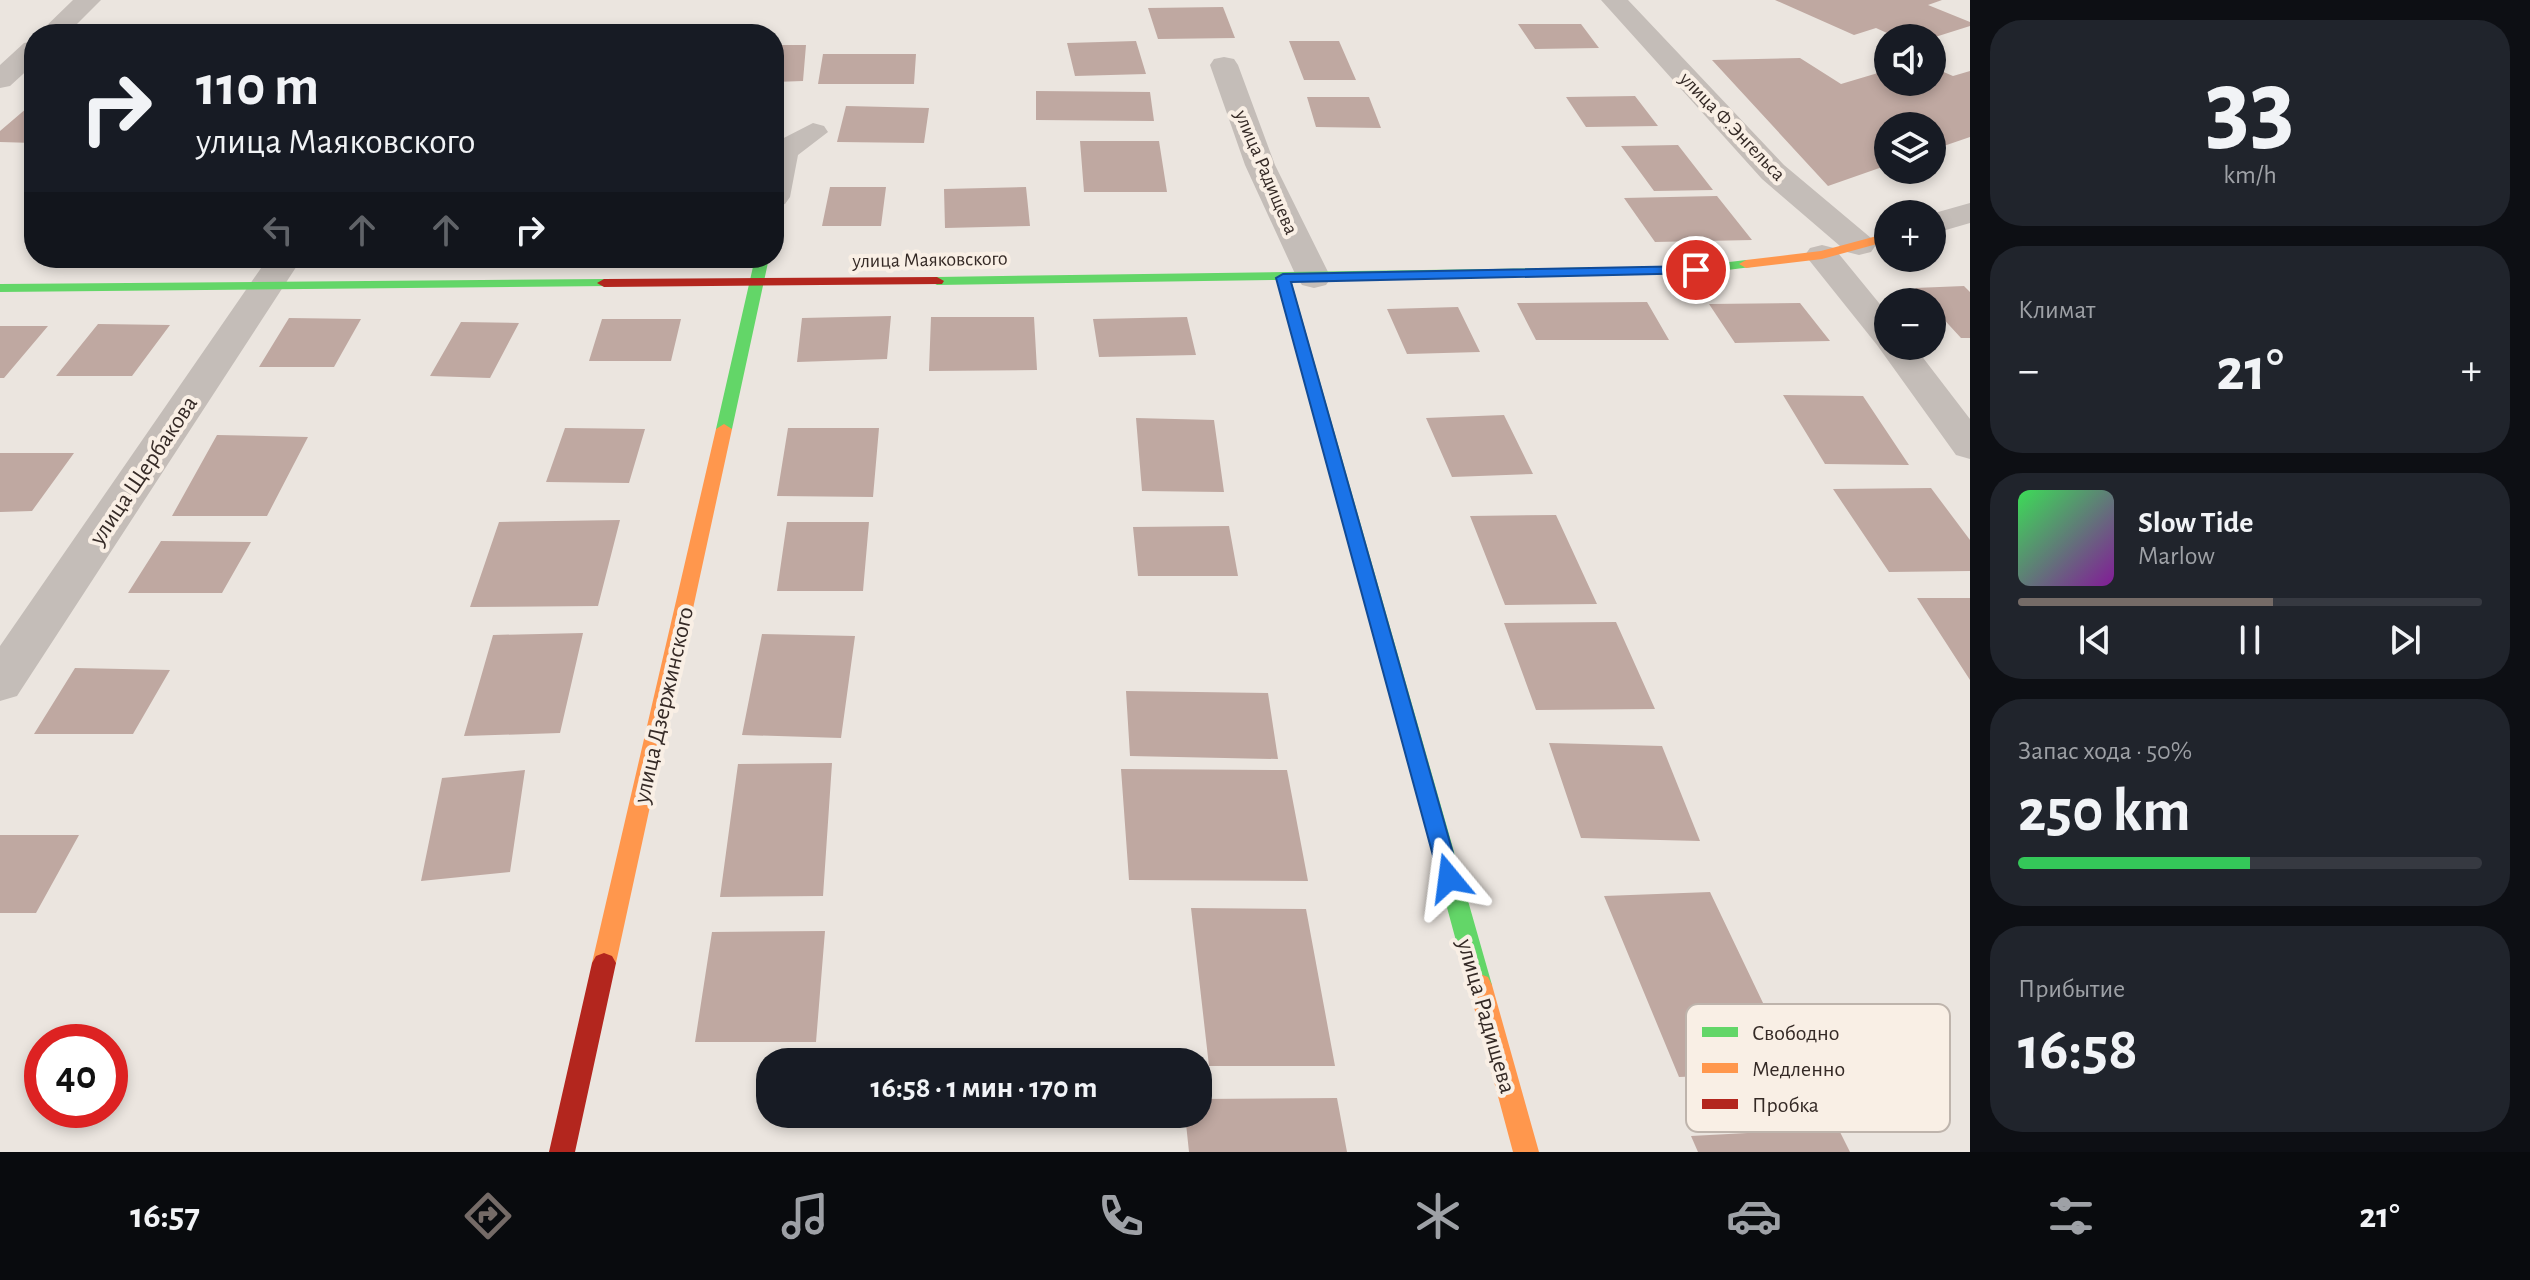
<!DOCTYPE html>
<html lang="ru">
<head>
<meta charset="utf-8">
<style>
	:root { --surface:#171b24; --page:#20242c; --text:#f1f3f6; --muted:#9ea1a6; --line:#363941; --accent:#756b67 }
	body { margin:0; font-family:"Alegreya Sans",sans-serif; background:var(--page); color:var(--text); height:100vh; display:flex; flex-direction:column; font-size:30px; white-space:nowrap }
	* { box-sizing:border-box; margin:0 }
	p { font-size:26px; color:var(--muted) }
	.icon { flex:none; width:44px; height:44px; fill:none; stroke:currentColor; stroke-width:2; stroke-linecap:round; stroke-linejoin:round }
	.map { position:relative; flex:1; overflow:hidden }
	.panel { display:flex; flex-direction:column; gap:20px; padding:20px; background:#0d0f14; width:560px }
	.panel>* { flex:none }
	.hud { position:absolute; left:24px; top:24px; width:760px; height:244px; border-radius:32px; box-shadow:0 4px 12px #0003; background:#171b24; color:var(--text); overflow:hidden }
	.fabs { position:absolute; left:1874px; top:24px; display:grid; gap:16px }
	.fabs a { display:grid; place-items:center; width:72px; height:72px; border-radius:50%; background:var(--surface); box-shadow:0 4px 12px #0003; font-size:40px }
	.speed { position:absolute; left:24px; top:1024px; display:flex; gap:16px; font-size:40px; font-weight:700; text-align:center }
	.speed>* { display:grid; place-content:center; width:104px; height:104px; border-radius:50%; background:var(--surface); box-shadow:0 4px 12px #0003; line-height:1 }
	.speed .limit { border:12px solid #d22; background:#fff; color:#111 }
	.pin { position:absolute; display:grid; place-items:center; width:68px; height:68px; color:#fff; margin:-34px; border:4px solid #fff; border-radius:50%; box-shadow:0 2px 8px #0007 }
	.me { position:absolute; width:88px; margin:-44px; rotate:344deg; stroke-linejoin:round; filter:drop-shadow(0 0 6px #0008) }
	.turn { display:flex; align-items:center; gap:28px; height:168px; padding:0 40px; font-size:36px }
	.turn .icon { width:104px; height:104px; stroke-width:2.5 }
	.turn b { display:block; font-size:56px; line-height:68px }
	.lanes { display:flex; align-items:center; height:76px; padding:0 40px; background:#0003; justify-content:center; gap:40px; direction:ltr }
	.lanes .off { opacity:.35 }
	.big { font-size:60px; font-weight:600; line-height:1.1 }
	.panel .tile { flex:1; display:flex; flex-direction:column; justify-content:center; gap:12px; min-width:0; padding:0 28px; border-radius:32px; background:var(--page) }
	.panel .dial { align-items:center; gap:0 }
	.dial b { font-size:104px; line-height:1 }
	.song { display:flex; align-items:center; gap:24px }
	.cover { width:96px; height:96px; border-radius:12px; background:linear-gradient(135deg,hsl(130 70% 55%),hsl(290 70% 35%)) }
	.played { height:8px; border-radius:4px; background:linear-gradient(90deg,var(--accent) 55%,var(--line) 55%) }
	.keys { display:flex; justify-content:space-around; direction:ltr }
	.heat { display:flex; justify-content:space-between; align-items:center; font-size:44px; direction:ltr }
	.charge { height:12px; border-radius:6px; background:linear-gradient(90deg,#34c759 50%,var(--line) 0) }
	.trip { position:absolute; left:756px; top:1048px; width:456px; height:80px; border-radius:32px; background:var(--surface); box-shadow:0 4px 12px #0003; font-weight:600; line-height:80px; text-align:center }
	.menu { display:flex; height:128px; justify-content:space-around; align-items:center; background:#090b0e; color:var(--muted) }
	.menu .icon { width:56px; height:56px }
	.menu .on { color:var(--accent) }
	.menu b { font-size:36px; color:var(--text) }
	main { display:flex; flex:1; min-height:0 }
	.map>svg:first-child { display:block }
</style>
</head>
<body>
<main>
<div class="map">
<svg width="1970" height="1152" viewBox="0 0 1970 1152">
	<rect width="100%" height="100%" fill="#ebe5df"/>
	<path fill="#bfa8a1" d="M1775,0H1942L1928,5L1970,22V26L1932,38H1898L1876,28L1854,35Z
		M1223,7L1235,38L1158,39L1148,8Z
		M1518,24H1581L1599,48L1535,49Z
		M1136,41L1146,74L1075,76L1067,43Z
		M1289,41H1339L1356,80H1304Z
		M774,45H806L803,81L774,82Z
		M823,54H916L914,84H818Z
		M1800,58L1841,84L1888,70V82H1932V67L1953,76L1970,71V137L1932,150V126H1888V165L1828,186L1712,60Z
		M1036,91L1150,92L1154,121L1036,120Z
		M1635,96L1658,126L1586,127L1566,97Z
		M1307,97H1369L1381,128L1316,127Z
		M34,102V143L0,142V131Z
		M846,106L929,108L924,143L837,142Z
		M1080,141H1159L1167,192H1084Z
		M1678,145L1713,190L1654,191L1621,146Z
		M830,187H886L881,226H822Z
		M1026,187L1030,226L945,228L944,189Z
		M1717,196L1752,240L1655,242L1624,198Z
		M1964,286L1970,292V338H1961L1915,288Z
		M1647,302L1669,340H1536L1517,303Z
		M1800,303L1830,341L1735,343L1709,304Z
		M1458,307L1480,352L1407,354L1387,309Z
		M891,316L887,359L797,362L802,318Z
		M931,317H1034L1037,370L929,371Z
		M1187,317L1196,355L1099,357L1093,319Z
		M289,318L361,319L334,367H259Z
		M602,319H681L671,361H589Z
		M461,322L519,323L490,378L430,376Z
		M98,324L170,325L132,376H56Z
		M0,326H48L4,378H0Z
		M1783,395L1863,396L1909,465L1825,464Z
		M1504,415L1533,474L1452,477L1426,418Z
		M1136,418L1214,420L1224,492L1142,491Z
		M565,428L645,429L629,483L546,482Z
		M788,428H879L873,497L777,496Z
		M217,435L308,437L267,516H172Z
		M0,453H74L32,511L0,512Z
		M1931,488L1970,540V571L1889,572L1833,489Z
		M1556,515L1597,604L1505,605L1470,516Z
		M620,520L598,606L470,607L499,522Z
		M787,522H869L863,591H777Z
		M1229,526L1238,576H1138L1133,527Z
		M161,541L251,542L222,593H128Z
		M1917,598H1970V680Z
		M1616,622L1655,709L1536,710L1504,623Z
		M583,633L560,733L464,736L493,635Z
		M762,634L855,636L841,738L742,735Z
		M75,668L170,670L133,734H34Z
		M1126,691L1268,693L1278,759L1130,756Z
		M1549,743L1662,746L1700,841L1581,838Z
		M832,763L823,896L720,897L738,764Z
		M1121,769L1287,770L1308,881L1129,880Z
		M525,770L510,872L421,881L442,778Z
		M0,835H79L36,913H0Z
		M1710,892L1796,1072L1679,1077L1604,896Z
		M1191,908L1306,909L1335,1066H1209Z
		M825,931L816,1042H695L712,932Z
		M1337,1098L1347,1152H1189L1185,1114H1198V1099Z
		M1838,1128L1850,1152H1698L1691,1136Z"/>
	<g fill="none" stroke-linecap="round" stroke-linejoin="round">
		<path fill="#c4bdb8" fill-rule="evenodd" d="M73,0H101L67,34H38Z
			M1601,0H1628L1784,165L1871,238L1876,245L1871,252L1859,255L1847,252L1762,179Z
			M34,41V64L10,86L0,88V65L24,43Z
			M1224,57L1234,59L1238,65L1275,165L1331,278L1326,285L1314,288L1302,285L1297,278L1245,165L1210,65L1214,59Z
			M813,123L824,126L828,132L798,155L790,197L785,204L774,207V143Z
			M1970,203V223L1932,234L1931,214Z
			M1822,245L1834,248L1888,314V346H1914L1970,419V459L1956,455L1877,345L1805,255L1810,248Z
			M268,258H302L17,696L0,701V646Z"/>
		<path fill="#63d668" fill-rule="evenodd" d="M755,258H769L732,429L724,434L716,429Z
			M1746,260L1753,264L1751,267L1696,274L1291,280L1492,985L1488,993L1480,996L1472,993L1468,985L1277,280L937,285L930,281L937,277L1696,266Z
			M604,279L611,283L609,286L0,292V284Z"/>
		<path fill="#ff974d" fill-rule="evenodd" d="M1888,233V241L1822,259L1746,268L1739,264L1746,260L1821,251Z
			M724,424L732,429L616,963L612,970L604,973L596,970L592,963L716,429Z
			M1480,974L1488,977L1492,985L1539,1152H1513L1468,985L1472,977Z"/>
		<path fill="#b3261e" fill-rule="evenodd" d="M937,277L944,281L942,284L604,287L597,283L604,279Z
			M604,953L612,956L616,963L575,1152H549L592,963L596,956Z"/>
	</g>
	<path fill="#1a73e8" stroke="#114b97" stroke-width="2" d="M1696,266L1703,270L1701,273L1291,282L1460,878L1457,885H1441L1276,278L1283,274Z"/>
	<g text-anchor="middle" stroke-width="8" stroke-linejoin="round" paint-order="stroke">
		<g font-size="20" fill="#352a26" stroke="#f9efe5">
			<text transform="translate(1733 126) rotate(46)" y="7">улица Ф.Энгельса</text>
			<text transform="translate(1267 172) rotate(67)" y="7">улица Радищева</text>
			<text transform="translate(930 259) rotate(-1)" y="7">улица Маяковского</text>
		</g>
		<g font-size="24" fill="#352a26" stroke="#f9efe5">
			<text transform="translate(143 470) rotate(-56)" y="8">улица Щербакова</text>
			<text transform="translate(663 705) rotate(-77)" y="8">улица Дзержинского</text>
			<text transform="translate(1487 1016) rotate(74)" y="8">улица Радищева</text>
		</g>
	</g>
	<rect x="1686" y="1004" width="264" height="128" rx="12" fill="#f9efe5" stroke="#beb4ac" stroke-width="2"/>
	<rect x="1702" y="1027" width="36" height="10" fill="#63d668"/>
	<rect x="1702" y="1063" width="36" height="10" fill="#ff974d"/>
	<rect x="1702" y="1099" width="36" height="10" fill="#b3261e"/>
	<g font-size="22" fill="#352a26">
		<text x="1752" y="1040">Свободно</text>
		<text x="1752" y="1076">Медленно</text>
		<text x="1752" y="1112">Пробка</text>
	</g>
</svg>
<div class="fabs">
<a><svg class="icon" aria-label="sound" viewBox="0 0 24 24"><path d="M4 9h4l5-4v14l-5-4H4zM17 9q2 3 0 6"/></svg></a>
<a><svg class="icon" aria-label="layers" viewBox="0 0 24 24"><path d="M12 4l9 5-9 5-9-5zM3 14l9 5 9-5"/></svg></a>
<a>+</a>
<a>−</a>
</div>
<div class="speed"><div class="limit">40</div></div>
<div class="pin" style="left:1696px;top:270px;background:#d93025"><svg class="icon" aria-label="arrive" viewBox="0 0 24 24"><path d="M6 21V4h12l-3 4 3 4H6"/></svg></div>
<svg class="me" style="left:1449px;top:878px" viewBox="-20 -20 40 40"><path d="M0-17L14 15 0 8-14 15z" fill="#1a73e8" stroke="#fff" stroke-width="4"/></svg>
<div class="trip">16:58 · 1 мин · 170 m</div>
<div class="hud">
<div class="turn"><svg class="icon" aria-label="right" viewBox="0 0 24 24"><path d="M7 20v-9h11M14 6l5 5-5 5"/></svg><div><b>110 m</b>улица Маяковского</div></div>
<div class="lanes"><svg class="icon off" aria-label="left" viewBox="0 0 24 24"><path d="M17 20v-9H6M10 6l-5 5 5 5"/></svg><svg class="icon off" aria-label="ahead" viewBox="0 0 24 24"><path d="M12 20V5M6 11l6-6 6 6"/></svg><svg class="icon off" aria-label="ahead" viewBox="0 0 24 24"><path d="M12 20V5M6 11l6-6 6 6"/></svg><svg class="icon" aria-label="right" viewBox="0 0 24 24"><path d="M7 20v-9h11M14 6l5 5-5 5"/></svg></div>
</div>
</div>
<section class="panel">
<div class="tile dial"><b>33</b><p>km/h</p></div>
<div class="tile"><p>Климат</p>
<div class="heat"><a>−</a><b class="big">21°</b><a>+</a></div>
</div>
<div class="tile">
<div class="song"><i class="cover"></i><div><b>Slow Tide</b><p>Marlow</p></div></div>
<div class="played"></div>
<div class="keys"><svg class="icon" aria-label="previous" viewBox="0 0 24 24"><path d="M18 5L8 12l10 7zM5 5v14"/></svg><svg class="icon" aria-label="pause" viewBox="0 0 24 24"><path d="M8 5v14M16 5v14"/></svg><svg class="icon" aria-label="next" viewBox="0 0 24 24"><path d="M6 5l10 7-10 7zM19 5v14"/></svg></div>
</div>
<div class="tile"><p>Запас хода · 50%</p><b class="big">250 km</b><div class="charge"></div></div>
<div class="tile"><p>Прибытие</p><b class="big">16:58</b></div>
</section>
</main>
<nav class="menu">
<b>16:57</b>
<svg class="icon on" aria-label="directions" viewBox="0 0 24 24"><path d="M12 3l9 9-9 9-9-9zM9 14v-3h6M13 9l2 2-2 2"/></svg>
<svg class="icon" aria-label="music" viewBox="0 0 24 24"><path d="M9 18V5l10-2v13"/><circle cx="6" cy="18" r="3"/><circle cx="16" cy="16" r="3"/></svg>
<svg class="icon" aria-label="phone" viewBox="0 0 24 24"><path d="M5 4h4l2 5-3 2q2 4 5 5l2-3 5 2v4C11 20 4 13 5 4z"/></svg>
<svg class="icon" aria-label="climate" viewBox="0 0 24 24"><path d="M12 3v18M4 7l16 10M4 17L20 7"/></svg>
<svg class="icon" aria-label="car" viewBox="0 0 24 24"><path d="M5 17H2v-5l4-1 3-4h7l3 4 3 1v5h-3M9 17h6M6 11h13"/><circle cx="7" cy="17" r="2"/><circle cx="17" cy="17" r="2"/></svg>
<svg class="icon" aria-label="filters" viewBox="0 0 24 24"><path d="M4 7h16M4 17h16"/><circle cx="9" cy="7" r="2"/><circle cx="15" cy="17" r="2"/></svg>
<b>21°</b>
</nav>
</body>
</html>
